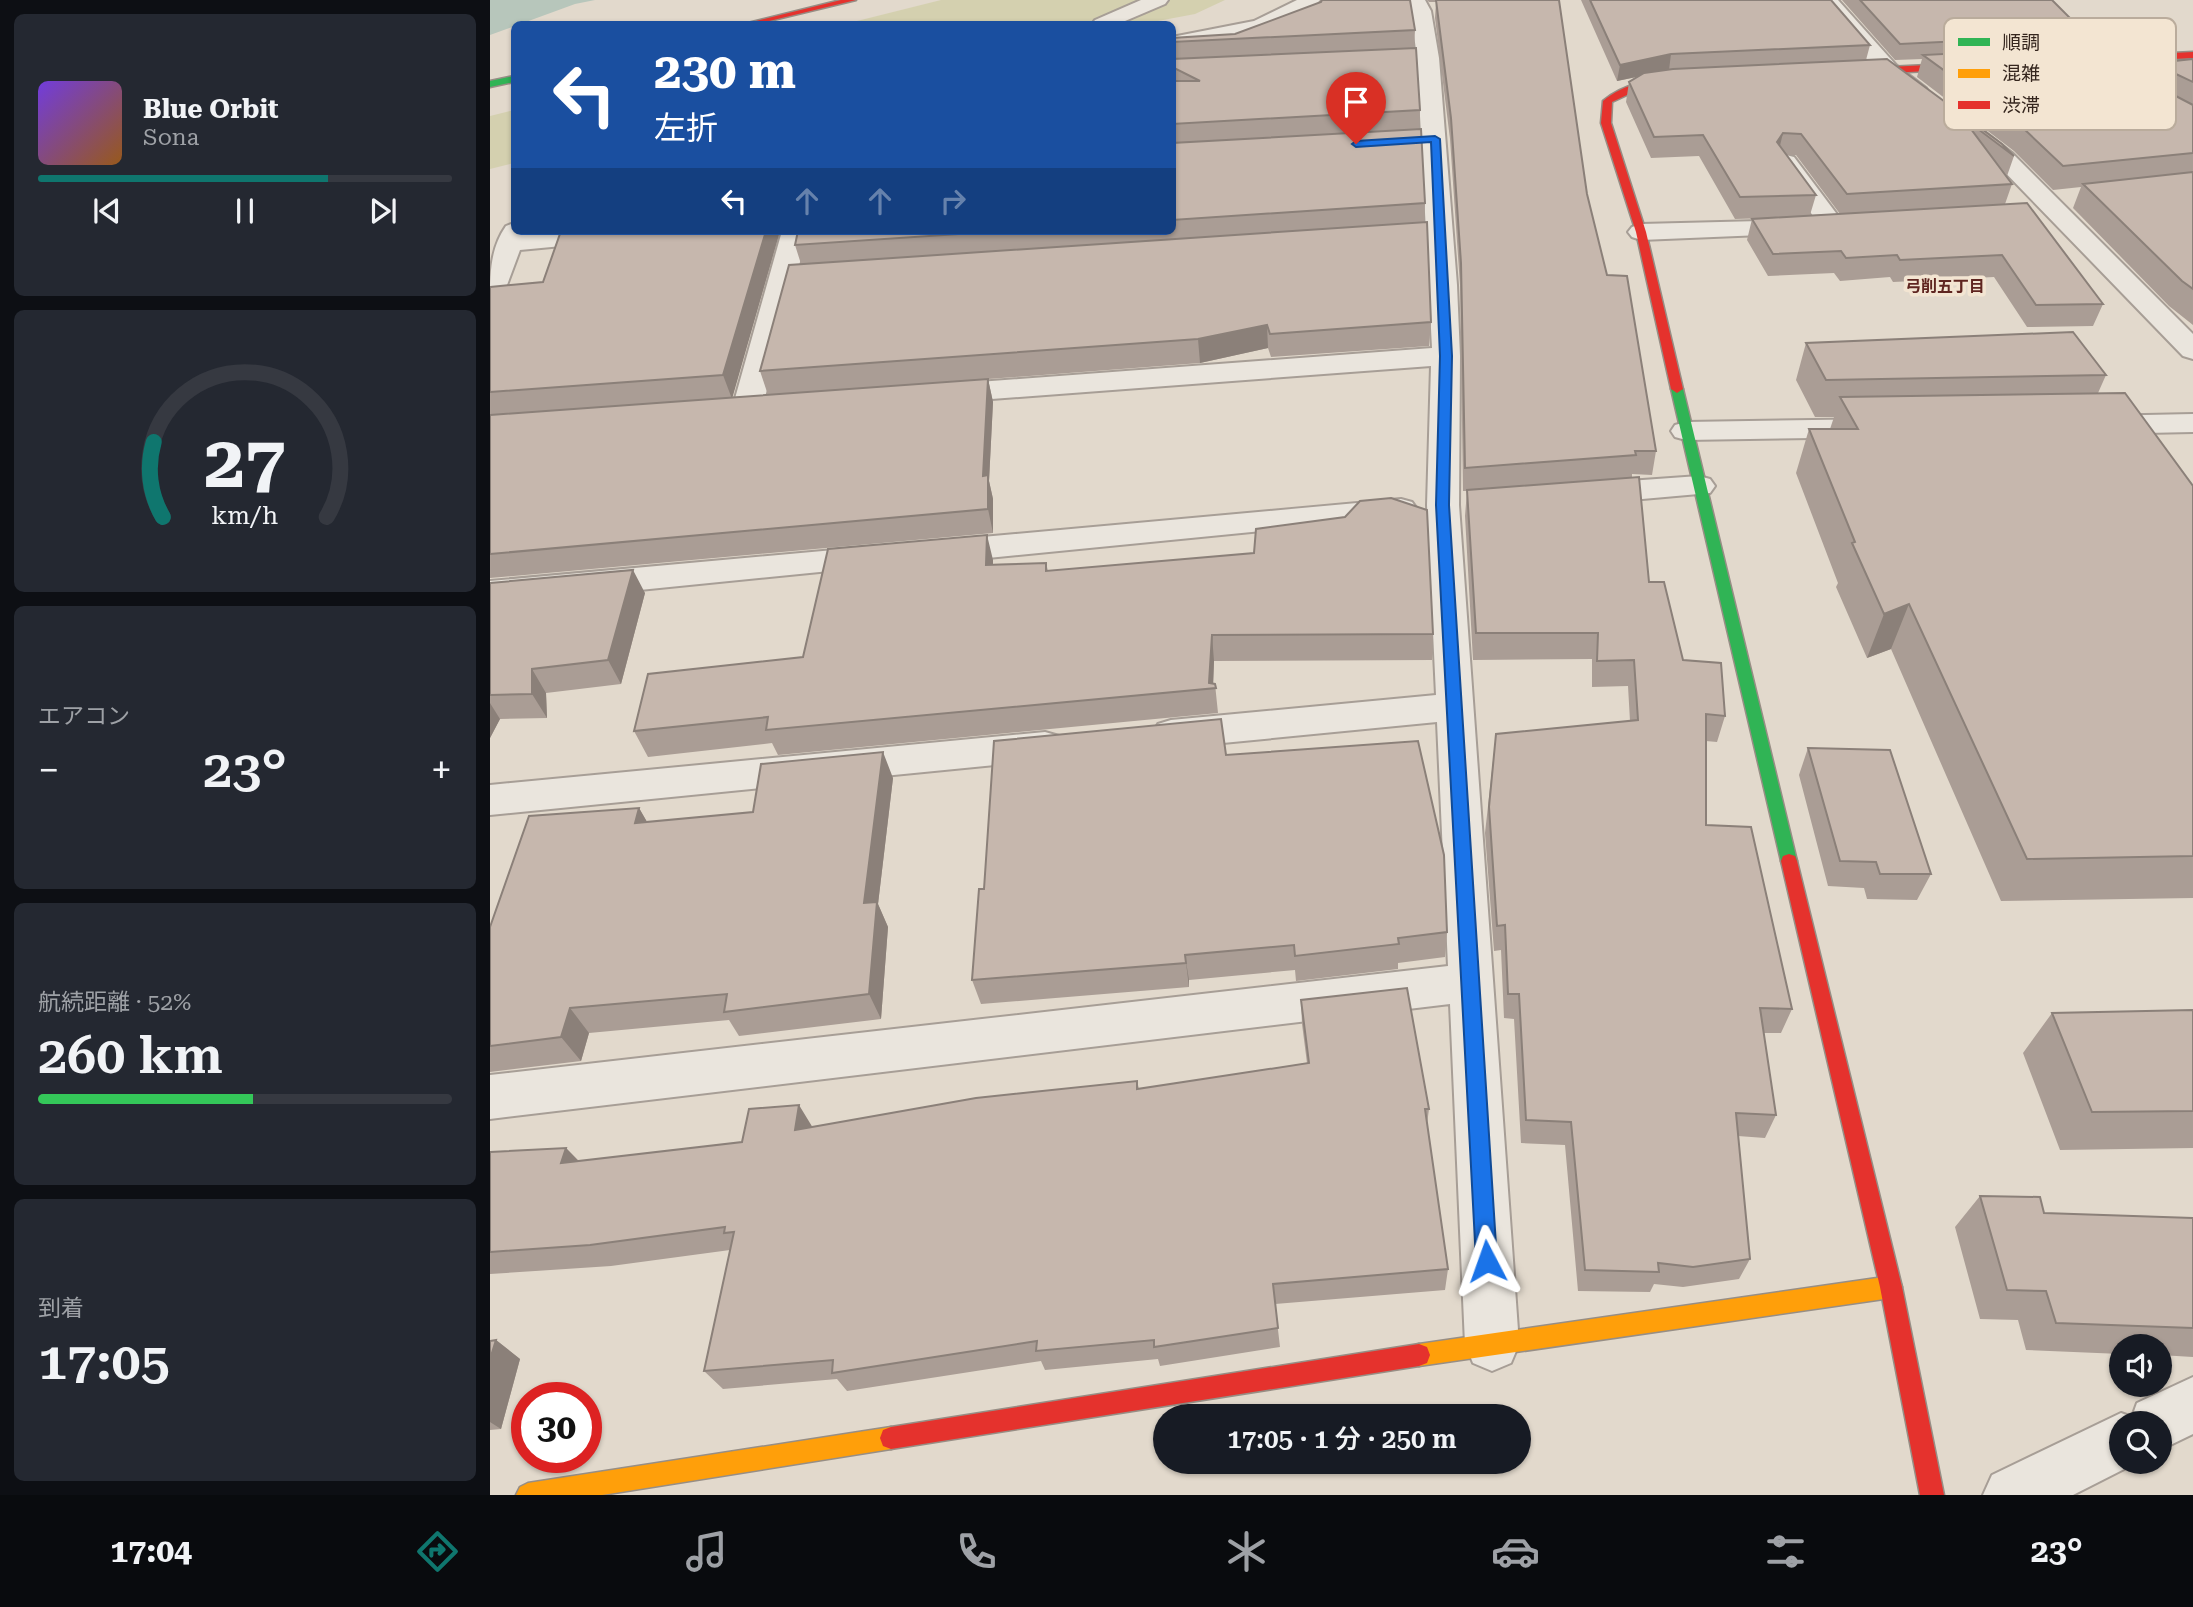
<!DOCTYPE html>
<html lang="ja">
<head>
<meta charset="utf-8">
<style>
	:root { --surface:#171b24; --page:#242831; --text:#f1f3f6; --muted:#9ea1a6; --line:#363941; --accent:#0f766e }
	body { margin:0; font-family:"Roboto Serif","Noto Sans JP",serif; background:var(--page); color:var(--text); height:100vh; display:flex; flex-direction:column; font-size:26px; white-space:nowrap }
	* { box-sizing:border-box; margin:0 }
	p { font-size:23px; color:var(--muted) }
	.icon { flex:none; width:38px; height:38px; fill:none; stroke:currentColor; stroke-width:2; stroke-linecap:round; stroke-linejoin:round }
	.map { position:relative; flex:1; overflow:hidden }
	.sheet { display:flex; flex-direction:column; gap:14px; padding:14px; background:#0d0f14; width:490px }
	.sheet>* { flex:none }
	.banner { position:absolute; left:21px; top:21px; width:665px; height:214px; border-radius:10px; box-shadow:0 2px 5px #0004; background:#1a4fa0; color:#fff; overflow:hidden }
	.tools { position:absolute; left:1619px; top:1334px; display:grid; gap:14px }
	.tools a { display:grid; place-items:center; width:63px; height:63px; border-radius:50%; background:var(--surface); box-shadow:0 2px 5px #0004; font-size:35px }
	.speed { position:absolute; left:21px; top:1382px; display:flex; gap:14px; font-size:35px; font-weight:700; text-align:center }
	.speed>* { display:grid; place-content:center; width:91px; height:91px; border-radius:50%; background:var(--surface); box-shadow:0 2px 5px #0004; line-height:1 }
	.speed .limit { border:10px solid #d22; background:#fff; color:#111 }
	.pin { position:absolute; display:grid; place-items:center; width:60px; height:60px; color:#fff; margin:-72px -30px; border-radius:50% 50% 50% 0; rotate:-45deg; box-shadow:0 0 7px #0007 }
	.pin .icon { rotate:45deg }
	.me { position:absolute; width:77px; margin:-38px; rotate:356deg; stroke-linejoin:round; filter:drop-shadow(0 0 5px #0008) }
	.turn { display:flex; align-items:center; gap:24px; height:147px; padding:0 28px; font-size:32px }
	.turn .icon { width:91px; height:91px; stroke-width:2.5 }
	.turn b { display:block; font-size:49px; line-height:60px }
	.lanes { display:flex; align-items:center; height:66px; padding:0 28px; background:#0003; justify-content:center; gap:35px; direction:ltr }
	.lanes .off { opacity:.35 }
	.big { font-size:52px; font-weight:600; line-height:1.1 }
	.sheet .widget { flex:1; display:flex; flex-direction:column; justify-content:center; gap:10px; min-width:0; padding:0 24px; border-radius:10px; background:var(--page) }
	.sheet .dial { align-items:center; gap:0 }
	.dial svg { height:182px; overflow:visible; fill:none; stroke:var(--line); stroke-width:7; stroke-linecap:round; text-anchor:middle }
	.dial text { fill:var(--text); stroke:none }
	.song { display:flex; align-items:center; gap:21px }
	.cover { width:84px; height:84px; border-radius:10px; background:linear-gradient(135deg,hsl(260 70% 55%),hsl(30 70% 35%)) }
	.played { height:7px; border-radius:4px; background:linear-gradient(90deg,var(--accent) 70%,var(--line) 70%) }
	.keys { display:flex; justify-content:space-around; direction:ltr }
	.heat { display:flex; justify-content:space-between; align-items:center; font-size:38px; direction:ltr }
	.charge { height:10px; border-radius:5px; background:linear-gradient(90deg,#34c759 52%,var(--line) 0) }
	.trip { position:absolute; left:663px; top:1404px; width:378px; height:70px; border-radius:35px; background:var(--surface); box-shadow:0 2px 5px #0004; font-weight:600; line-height:70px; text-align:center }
	.tabs { display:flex; height:112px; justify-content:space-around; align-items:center; background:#090b0e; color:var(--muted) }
	.tabs .icon { width:49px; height:49px }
	.tabs .current { color:var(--accent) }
	.tabs b { font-size:32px; color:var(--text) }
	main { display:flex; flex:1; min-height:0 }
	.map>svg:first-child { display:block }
</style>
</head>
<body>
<main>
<section class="sheet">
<div class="widget">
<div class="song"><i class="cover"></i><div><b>Blue Orbit</b><p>Sona</p></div></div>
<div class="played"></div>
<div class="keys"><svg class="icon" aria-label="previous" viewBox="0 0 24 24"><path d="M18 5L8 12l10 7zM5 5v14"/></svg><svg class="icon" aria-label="pause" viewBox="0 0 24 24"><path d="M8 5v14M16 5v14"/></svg><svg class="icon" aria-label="next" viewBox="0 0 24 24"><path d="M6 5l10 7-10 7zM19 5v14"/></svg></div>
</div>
<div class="widget dial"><svg viewBox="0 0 100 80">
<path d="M14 69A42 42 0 1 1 86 69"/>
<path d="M14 69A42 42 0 0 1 10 36" stroke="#0f766e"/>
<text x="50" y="56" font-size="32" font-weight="700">27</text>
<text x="50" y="72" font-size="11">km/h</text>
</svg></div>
<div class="widget"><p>エアコン</p>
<div class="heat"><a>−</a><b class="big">23°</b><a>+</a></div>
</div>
<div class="widget"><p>航続距離 · 52%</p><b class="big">260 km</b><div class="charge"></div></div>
<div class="widget"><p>到着</p><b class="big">17:05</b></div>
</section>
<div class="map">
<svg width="1703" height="1495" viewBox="0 0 1703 1495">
	<rect width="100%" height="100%" fill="#e2d9cc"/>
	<path fill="#d4d0af" d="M451,0H735L705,14L652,24H355Z
		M24,110V163L0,169V116Z"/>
	<path fill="#b7c6bb" d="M0,0H105L85,4L0,35Z"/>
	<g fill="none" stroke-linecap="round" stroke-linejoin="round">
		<defs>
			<path id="street" d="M651,0H678L675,4L628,24H602L605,20Z
				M807,0H830C804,36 723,43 682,49V37L764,21Z
				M915,0H935L941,11L949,58L967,285L970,356L969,505L1029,1344L1021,1363L1002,1371L983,1363L975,1344L960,1004L0,1119V1075L958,966L947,722L681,748L668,744L662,734L668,724L681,720L946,695L937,505L941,366L449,403L439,400L434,394L439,388L449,385L942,348L927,58L921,11Z
				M1327,0H1348L1406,65L1436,88L1439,93L1436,98H1420L1390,75Z
				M1479,124L1487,126L1522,153L1703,334V359L1693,356L1506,163L1471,136L1467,131L1471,126Z
				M1296,155L1304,157L1352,221L1356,226L1352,231L1343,234L1334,231L1284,162L1288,157Z
				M1310,220L1319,223L1323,228L1319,233L1151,240L1142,237L1138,232L1142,227L1151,224Z
				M24,223V231H38L37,234L66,231H159L155,236L146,239L30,250L14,293L10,299L0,301C0,274 0,249 16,226Z
				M292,231H318L272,409L268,415L257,418L246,415L242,409Z
				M1703,414V432L1607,434L1596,431L1592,425L1596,419L1607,416Z
				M1393,419L1404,422L1408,428L1404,434L1393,437L1196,440L1185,437L1181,431L1185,425L1196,422Z
				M1209,476L1220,479L1225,486L1220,493L1096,504L1085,501L1080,494L1085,487L1096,484Z
				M911,499L922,502L927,509L922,516L448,563L436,560L431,552L436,544L448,541Z
				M388,546L400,549L405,557L400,565L0,605V581Z
				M555,732L569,736L574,746L569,756L555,760L0,815V785Z
				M1703,1377V1434L1670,1450V1423H1631V1461H1650L1583,1495H1493L1502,1475L1631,1413L1642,1417L1647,1403Z"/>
			<path id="fast" d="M24,76V82L0,87V81Z
				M1187,385L1193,389L1307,861L1305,866L1299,868L1293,866L1291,861L1181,389Z"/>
			<path id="slow" d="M1401,1276L1409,1279L1412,1287L1409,1295L1401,1298L929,1366L921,1363L918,1355L921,1347L929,1344Z
				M401,1427L409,1430L412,1438L409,1446L401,1449L112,1495H26L30,1487L38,1483Z"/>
			<path id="jam" d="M351,0H366L267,24H254Z
				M1703,52V58L1358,75L1354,72L1358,69Z
				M1189,77L1193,80L1192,82L1154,87L1122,102L1121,123L1156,232L1193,389L1187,393L1181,389L1146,232L1111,123L1113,101C1134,83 1163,79 1189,77Z
				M1299,854L1305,856L1307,861L1412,1287L1454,1495H1430L1390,1287L1291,861L1293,856Z
				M929,1344L937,1347L940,1355L937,1363L929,1366L401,1449L393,1446L390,1438L393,1430L401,1427Z"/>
		</defs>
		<use href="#street" stroke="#a79e96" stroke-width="4"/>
		<use href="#fast" stroke="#978e85" stroke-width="3"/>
		<use href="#slow" stroke="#978e85" stroke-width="3"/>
		<use href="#jam" stroke="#978e85" stroke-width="3"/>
		<use href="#street" fill="#eae5dd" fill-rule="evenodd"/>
		<use href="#fast" fill="#30b455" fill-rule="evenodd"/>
		<use href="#slow" fill="#ff9f0a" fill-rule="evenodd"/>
		<use href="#jam" fill="#e5322d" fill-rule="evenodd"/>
	</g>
	<path fill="#aa9d95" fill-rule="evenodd" d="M937,0H1069L1097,194L1117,275L1166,451L1162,475L1142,474V478L1159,582L1193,660L1235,716L1227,742L1216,741V825L1302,1009L1291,1033H1273L1286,1115L1275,1138L1248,1136L1260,1259L1249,1279L1193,1287L1164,1284L1160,1292L1088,1291L1075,1145L1031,1143L1024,1019L1014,1018L1011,950L1004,951L995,833L1006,734L1140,721L1138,686L1102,687V659L983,660L975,516L977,491H973L970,285L960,139L945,18L946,2H939Z
		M1091,0H1341L1380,45L1376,60L1397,59L1524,156L1517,176L1522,184L1515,204L1613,304L1603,326L1537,327L1504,277L1403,282L1400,277L1350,281L1344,273L1278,276L1257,240L1262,219L1277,218L1245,219L1209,156L1161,158L1136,102L1139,82L1147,77L1127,81ZM1296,155H1306L1350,214L1320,215L1326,195Z
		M1352,0H1562L1597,35L1591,52L1564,53L1585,63L1650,80L1657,64L1703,59V325L1679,306L1583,208L1591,187L1563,190L1524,151L1427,77L1432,59L1405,60Z
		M925,30L924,48L930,110L929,129L935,203L934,222L941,322L939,346L781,357L778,348L710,363L498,379L503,402L499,481L503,499V533L0,578V287L53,282L71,231H290L242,397L278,395L270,371L311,264L305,245L308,231H682V38Z
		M1316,343L1616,375L1608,393L1703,486V898L1511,901L1401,649L1377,658L1346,587L1348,583L1306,473L1319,429H1340L1344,417H1325L1306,380Z
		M503,560V564L556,563L558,571L943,634L942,660L724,661L723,684H725L728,713L288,755L282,743L158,757L144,731L313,657Z
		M0,583L155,593L131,684L56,693L57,718L10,719L0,738Z
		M1318,748L1441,874L1427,900L1377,899L1374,888L1338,886L1309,775Z
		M736,755L957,932L955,957L908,963V969L806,981L805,970L699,980V987L491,1004L482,980Z
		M403,778L388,904L398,927L391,1019L249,1036L239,1020L99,1033L91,1061L0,1072V927L149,808L157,822L263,812Z
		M811,1000L939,1109L937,1124L958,1269L955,1290L785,1304L790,1347L670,1366L668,1359L555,1370L551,1361L357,1391L347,1379L233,1389L214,1371L240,1250L121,1266L0,1274V1152L76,1148L89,1161L252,1142L322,1127L647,1081L649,1089L817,1063L812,1024Z
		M1703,1010V1148L1570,1150L1533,1053L1562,1013Z
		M1490,1196L1554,1213L1703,1218V1357L1670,1355V1346H1631V1354L1536,1350L1528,1320L1490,1319L1465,1227Z
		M6,1340L30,1359L11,1429L0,1430V1341Z"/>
	<path fill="#8b8079" d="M1181,54L1179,70L1127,81L1130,65Z
		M1293,133L1288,154L1287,142Z
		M276,231H290L242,399L233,375Z
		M777,325L778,348L710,363L708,339Z
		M498,379L503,402L499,481L503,499V533L498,509L493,476Z
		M497,535L503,560V590L496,565Z
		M143,570L155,593L131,684L118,660Z
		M1419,604L1401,649L1377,658L1394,614Z
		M722,635L724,661L723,688L719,683Z
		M42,669L56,693L57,718L42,694Z
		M0,703L10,719L0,738Z
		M393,752L403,778L388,904L398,927L391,1019L379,994L374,903Z
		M149,808L164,834L145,823Z
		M695,955L699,980V987Z
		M80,1008L99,1033L91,1061L71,1037Z
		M309,1105L323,1128L305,1130Z
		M76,1148L97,1170L71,1163Z
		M6,1340L30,1359L11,1429L0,1422V1359Z"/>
	<path fill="#c6b7ad" stroke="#8b8079" stroke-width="2" d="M832,0H920L925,30L682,42V38L745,34L831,2Z
		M946,0H1069L1097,194L1117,275L1137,276L1166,451H1145L1146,455L975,468L971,263L961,118Z
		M1100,0H1341L1380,45L1181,54L1130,65Z
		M1370,0H1562L1597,35L1410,44Z
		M926,48L930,110L682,124V81H710L682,67V59Z
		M1556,49L1585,63L1659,82L1703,105V153L1573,166L1532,127L1433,55Z
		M1397,59L1512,144L1524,156L1484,126L1481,129L1522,184L1357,194L1311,134L1293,133L1287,142L1326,195L1250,197L1213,135L1164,137L1139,82L1154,73L1183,69Z
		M1703,59V82L1686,74L1657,64Z
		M931,129L935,203L682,220V143Z
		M1703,172V289L1692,281L1593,184Z
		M1537,203L1613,304L1546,305L1512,255L1410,260L1407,255L1356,258L1351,251L1283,254L1262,219Z
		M937,222L941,322L780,334L777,325L708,339L270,371L299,265Z
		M71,231H276L233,375L0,392V287L53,282Z
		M308,231H514L305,245Z
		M1583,332L1616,375L1336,380L1316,343Z
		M498,379L493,476L498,475V509L0,554V415Z
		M1635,393L1703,486V856L1537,859L1419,604L1394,614L1362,543L1365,542L1319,429H1368L1350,397Z
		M1149,477L1159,582H1174L1193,660L1231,663L1235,716L1216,714V825L1261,827L1302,1009L1270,1008L1286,1115L1246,1113L1260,1259L1203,1267L1168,1263L1169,1272L1095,1270L1081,1122L1036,1120L1029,994H1018L1015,925L1007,926L999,807L1006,734L1148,720L1144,660L1107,661L1108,633H986L977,490Z
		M901,498L937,510L943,634L722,635L719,683L725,684L726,688L276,730L278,717L144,731L158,674L313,657L338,549L497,535L496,565L556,563V571L764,553L766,529L855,517L870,501Z
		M143,570L118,660L42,669V694L0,695V583Z
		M731,719L736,755L928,741L954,855L957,932L908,938L909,944L805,956L804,945L695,955L696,963L482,980L489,889H494L504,741Z
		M1318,748L1400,750L1441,874H1390L1386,862L1350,861Z
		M393,752L374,903L387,902L379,994L234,1012L237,994L80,1008L71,1037L0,1046V927L39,816L149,808L145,823L263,812L271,764Z
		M917,988L939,1109H935L958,1269L783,1284L788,1328L664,1347V1340L546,1351L547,1341L342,1373L343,1360L214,1371L244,1232L234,1233L235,1227L100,1245L0,1252V1152L76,1148L71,1163L252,1142L259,1109L309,1105L305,1130L486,1098L647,1081V1089L819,1063L811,1000Z
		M1703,1010V1111L1602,1112L1562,1013Z
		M1490,1196L1550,1197L1554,1213L1703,1218V1328L1566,1323L1556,1291L1517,1290Z
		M6,1340L0,1359V1341Z"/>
	<path fill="#1a73e8" stroke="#114b97" stroke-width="2" d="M945,136L950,139L962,356L959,505L1007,1261L1004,1268L997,1271L989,1268L986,1261L946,505L950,356L941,142L866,147L862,144L866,141Z"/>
	<g text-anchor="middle" stroke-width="7" stroke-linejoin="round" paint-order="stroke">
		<g font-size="16" font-weight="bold" fill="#5f2520" stroke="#f3e5d2">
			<text x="1455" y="292">弓削五丁目</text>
		</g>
	</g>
	<rect x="1454" y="18" width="232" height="112" rx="10" fill="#f3e5d2" stroke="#baac9c" stroke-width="2"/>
	<rect x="1468" y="38" width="32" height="8" fill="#30b455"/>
	<rect x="1468" y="69" width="32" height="9" fill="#ff9f0a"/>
	<rect x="1468" y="101" width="32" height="8" fill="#e5322d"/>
	<g font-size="19" fill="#35261e">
		<text x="1512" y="49">順調</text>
		<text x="1512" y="80">混雑</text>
		<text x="1512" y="112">渋滞</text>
	</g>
</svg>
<div class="tools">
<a><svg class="icon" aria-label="sound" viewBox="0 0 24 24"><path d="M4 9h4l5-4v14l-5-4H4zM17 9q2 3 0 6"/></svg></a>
<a><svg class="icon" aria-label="search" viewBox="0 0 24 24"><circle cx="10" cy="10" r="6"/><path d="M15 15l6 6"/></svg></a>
</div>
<div class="speed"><div class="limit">30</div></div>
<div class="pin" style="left:866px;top:144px;background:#d93025"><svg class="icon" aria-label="arrive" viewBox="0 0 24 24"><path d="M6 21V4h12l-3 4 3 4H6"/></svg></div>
<svg class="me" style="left:997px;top:1261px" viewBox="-20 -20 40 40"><path d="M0-17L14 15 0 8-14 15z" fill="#1a73e8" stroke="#fff" stroke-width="4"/></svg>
<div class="trip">17:05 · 1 分 · 250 m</div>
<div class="banner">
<div class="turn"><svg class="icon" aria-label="left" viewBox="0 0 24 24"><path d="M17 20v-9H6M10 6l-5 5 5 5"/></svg><div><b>230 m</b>左折</div></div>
<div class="lanes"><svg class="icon" aria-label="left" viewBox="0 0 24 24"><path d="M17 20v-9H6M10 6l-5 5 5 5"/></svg><svg class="icon off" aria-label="ahead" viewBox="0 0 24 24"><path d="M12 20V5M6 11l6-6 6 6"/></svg><svg class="icon off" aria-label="ahead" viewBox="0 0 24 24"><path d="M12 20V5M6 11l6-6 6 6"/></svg><svg class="icon off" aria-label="right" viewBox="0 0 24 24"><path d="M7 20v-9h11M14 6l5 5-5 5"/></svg></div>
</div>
</div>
</main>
<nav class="tabs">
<b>17:04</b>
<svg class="icon current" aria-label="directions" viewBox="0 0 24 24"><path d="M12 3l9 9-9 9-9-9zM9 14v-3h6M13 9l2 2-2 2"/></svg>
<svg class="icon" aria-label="music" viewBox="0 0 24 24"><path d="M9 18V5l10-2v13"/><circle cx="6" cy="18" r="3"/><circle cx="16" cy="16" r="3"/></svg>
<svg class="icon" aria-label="phone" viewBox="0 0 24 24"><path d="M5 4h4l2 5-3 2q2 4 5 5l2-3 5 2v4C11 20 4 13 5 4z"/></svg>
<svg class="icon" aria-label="climate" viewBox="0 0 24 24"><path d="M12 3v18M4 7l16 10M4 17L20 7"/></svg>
<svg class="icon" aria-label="car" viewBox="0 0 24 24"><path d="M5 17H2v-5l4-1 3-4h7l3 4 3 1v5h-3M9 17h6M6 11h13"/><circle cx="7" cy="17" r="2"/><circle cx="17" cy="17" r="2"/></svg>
<svg class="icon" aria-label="filters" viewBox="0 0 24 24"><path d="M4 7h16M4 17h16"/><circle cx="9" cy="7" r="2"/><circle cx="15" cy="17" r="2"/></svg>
<b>23°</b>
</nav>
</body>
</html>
